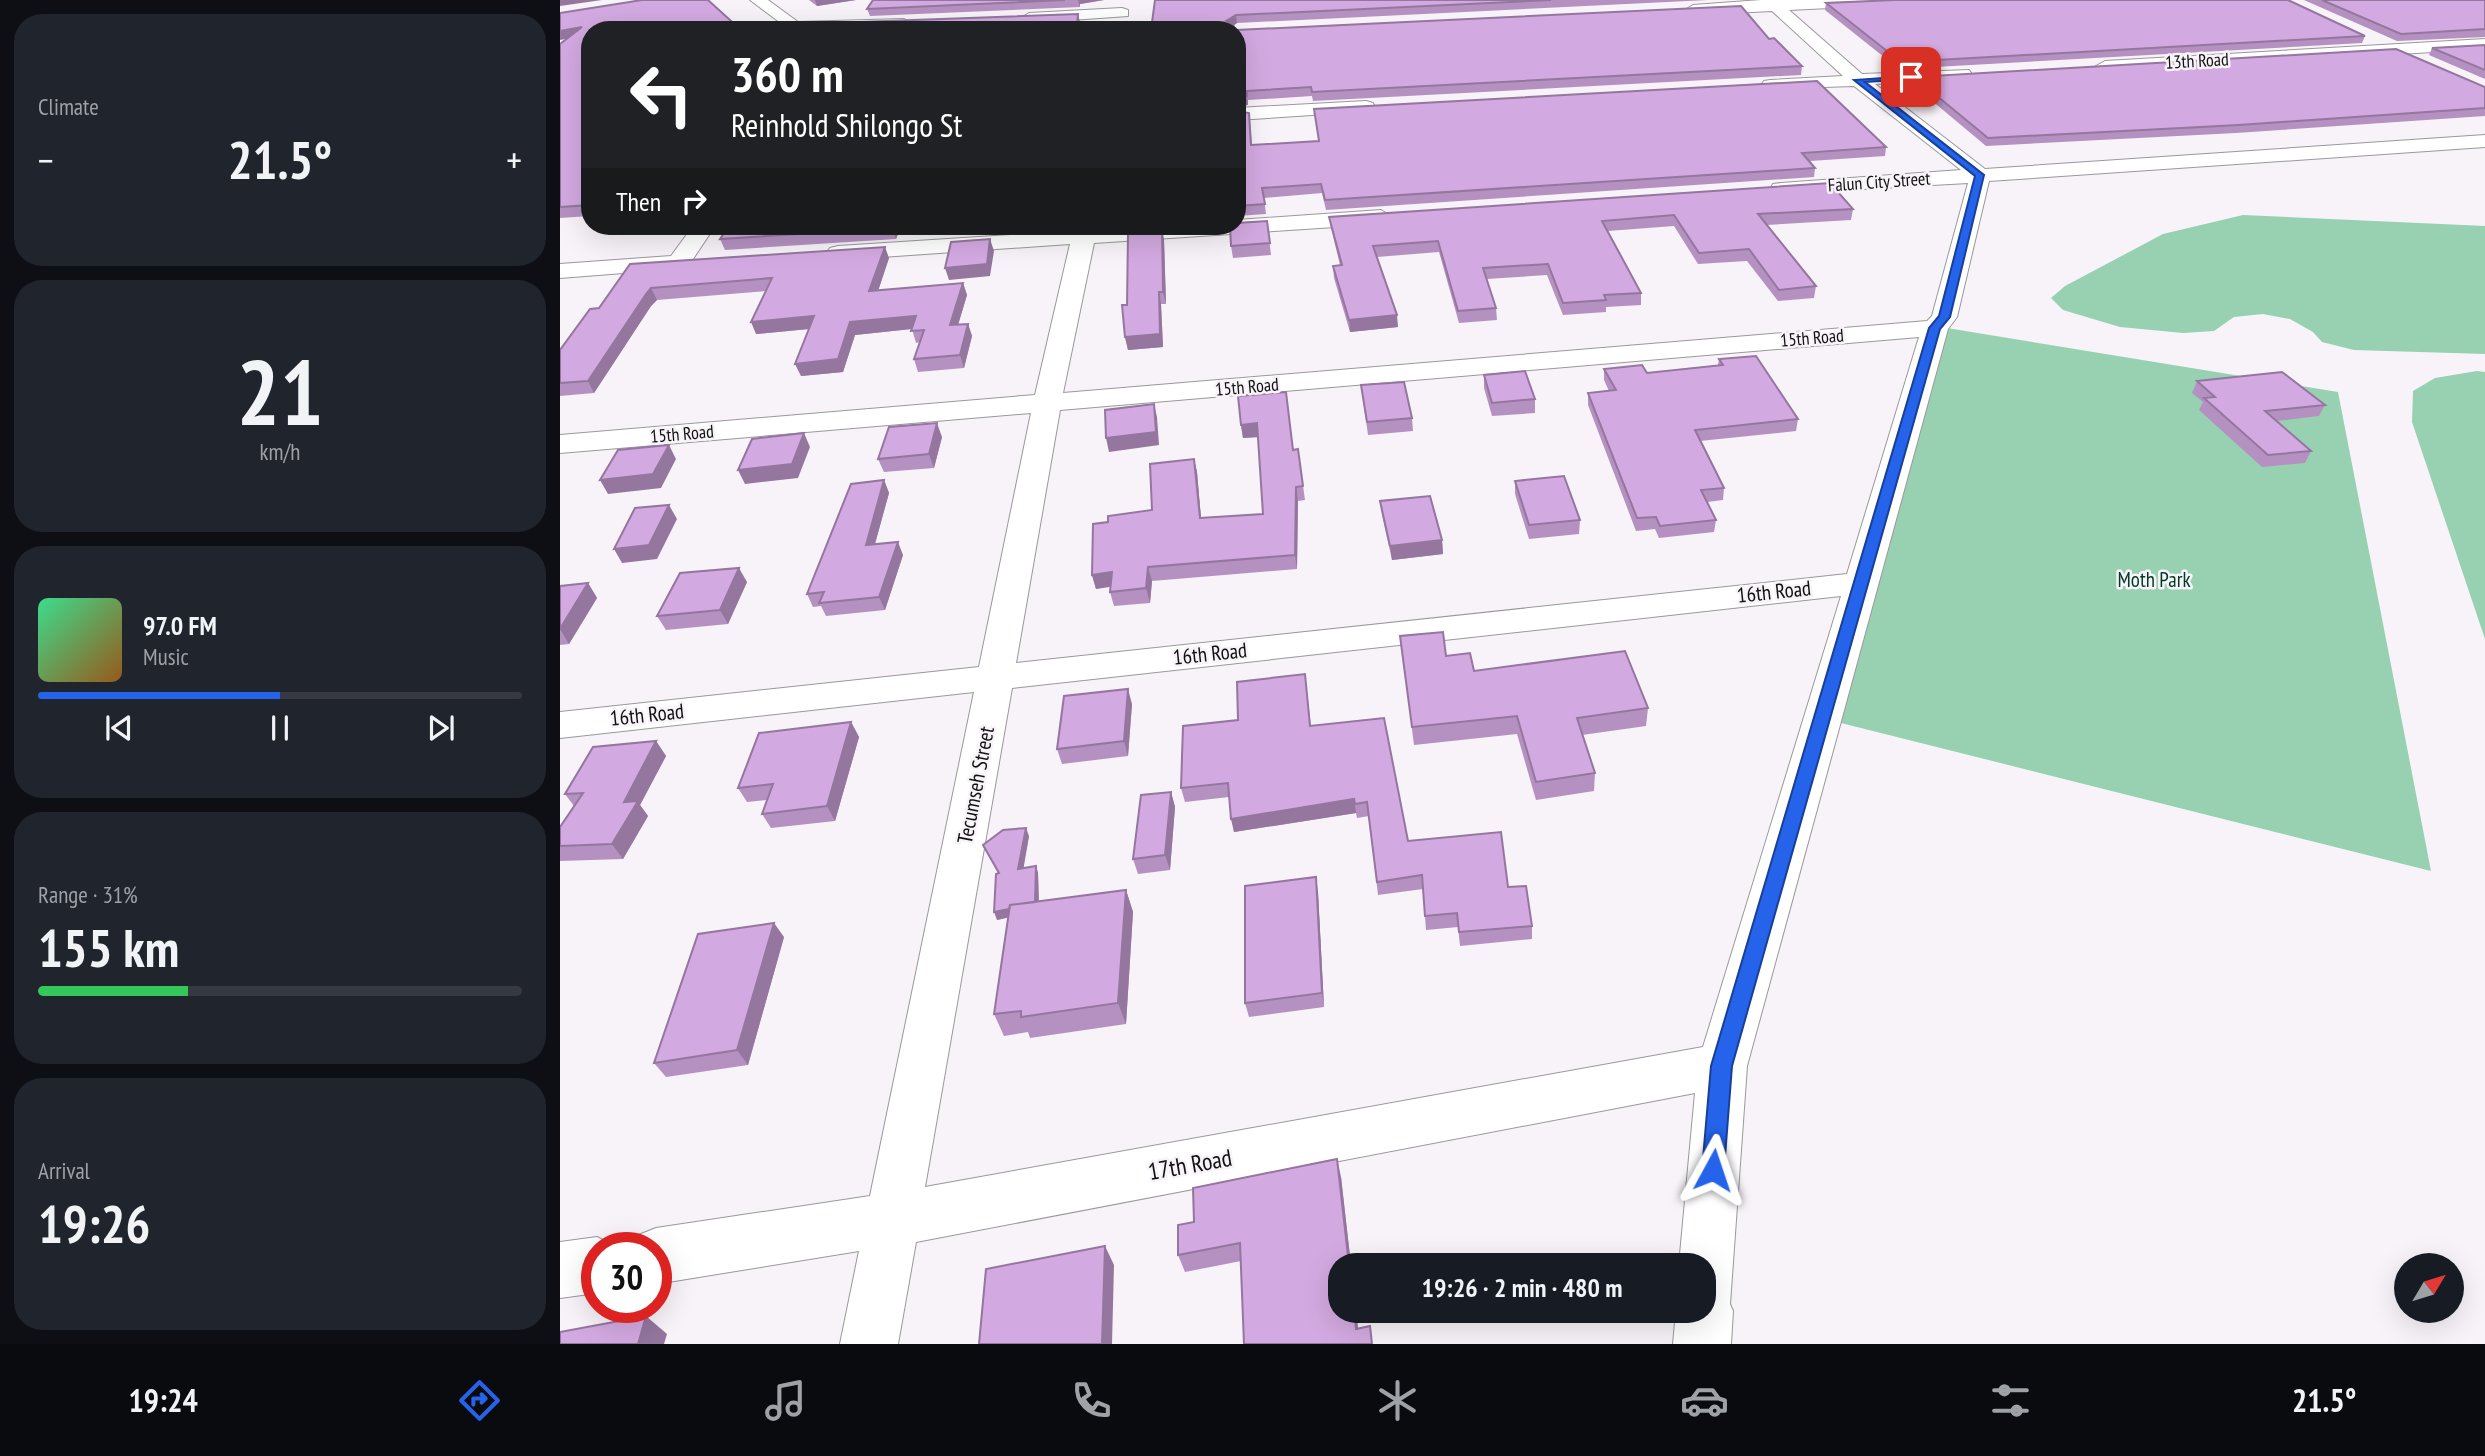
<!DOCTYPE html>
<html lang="en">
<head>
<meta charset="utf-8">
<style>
	:root { --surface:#171b24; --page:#20242c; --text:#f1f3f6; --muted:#9ea1a6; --line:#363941; --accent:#2563eb }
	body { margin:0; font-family:"PT Sans Narrow",sans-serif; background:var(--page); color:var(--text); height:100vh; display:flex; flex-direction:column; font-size:26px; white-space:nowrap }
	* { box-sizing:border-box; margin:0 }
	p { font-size:23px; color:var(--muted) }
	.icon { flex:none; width:38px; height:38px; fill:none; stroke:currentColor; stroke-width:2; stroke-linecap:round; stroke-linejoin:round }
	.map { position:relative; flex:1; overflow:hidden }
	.side { display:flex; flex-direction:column; gap:14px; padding:14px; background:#0d0f14; width:560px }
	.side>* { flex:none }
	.guide { position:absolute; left:21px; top:21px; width:665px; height:214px; border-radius:28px; box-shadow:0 7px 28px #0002; background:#202124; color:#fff; overflow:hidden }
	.needle { width:46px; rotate:52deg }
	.buttons { position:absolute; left:1834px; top:1253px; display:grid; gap:14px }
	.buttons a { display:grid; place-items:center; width:70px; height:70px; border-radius:50%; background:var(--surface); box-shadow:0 7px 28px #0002; font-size:35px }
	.speed { position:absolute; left:21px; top:1232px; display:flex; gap:14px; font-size:35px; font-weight:700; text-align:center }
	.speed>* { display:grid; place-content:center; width:91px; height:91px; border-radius:50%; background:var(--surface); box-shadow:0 7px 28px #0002; line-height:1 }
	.speed .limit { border:10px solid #d22; background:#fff; color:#111 }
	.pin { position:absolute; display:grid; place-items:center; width:60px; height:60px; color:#fff; margin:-30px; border-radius:14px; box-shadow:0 4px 10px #0006 }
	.me { position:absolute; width:77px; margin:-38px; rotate:5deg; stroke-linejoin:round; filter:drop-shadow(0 0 5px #0008) }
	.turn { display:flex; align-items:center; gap:24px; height:147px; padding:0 35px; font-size:32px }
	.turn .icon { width:91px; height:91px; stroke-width:2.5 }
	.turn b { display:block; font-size:49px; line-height:60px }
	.then { display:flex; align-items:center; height:66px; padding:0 35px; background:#0003; gap:14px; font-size:26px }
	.big { font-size:52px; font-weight:600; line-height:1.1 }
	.side .tile { flex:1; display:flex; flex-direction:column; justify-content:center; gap:10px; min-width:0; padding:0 24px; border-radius:28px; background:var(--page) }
	.side .dial { align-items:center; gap:0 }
	.dial b { font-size:91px; line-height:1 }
	.song { display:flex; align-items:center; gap:21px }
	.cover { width:84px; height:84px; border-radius:10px; background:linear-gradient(135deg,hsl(150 70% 55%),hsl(30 70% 35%)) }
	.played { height:7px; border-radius:4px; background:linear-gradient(90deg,var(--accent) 50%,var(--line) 50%) }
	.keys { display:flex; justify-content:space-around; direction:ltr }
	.heat { display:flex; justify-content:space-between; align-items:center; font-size:38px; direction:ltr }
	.charge { height:10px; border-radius:5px; background:linear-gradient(90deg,#34c759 31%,var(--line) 0) }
	.trip { position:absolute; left:768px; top:1253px; width:388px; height:70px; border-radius:28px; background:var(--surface); box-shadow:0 7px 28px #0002; font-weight:600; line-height:70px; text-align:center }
	.tab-bar { display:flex; height:112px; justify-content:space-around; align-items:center; background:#090b0e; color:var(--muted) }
	.tab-bar .icon { width:49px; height:49px }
	.tab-bar .selected { color:var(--accent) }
	.tab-bar b { font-size:32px; color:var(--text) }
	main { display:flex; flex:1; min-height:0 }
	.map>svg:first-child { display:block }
</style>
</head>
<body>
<main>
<section class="side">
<div class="tile"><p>Climate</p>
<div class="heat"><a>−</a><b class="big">21.5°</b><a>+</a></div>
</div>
<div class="tile dial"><b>21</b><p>km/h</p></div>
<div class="tile">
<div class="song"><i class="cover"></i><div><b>97.0 FM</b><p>Music</p></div></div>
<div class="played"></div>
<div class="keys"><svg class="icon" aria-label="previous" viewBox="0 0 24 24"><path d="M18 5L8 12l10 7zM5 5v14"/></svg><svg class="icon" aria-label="pause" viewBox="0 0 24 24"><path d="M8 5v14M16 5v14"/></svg><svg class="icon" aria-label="next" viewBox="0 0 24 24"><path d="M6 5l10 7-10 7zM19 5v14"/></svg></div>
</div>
<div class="tile"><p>Range · 31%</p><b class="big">155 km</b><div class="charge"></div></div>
<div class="tile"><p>Arrival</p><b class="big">19:26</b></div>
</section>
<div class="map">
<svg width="1925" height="1344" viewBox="0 0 1925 1344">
	<rect width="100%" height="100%" fill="#f7f3f8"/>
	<path fill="#97d1b2" d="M1683,215L1925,226V354L1794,350L1762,342L1753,332L1730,319L1703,314L1674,317L1654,331L1623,333L1560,327L1503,310L1491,298L1505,286L1603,234Z
		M1387,328L1778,392L1871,871L1277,722Z
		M1917,371L1925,372V639L1852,422L1853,391L1875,378Z"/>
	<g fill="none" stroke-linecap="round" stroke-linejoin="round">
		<defs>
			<path id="minor" d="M190,0H208L238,22L344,19L352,24L344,29L230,30Z
				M1201,0H1339L1331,5L1229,10L1302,74L1409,70L1412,74L1403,79L1315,84L1425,169L1925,135V147L1429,181L1397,317L1388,329L1187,1066L1170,1304L1173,1311L1171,1344H1113L1116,1311H1144V1265H1119L1135,1093L356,1242L338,1344H280L299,1251L96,1284V1248H72L76,1236L96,1228L310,1196L414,692L0,738V712L419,667L471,413L0,453V435L475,395L510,244L278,260L270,258L266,253L270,248L278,246L514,231L515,226H537V229L677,226V220L821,210L832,217L821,224L534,243L503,393L1367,321L1372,316L1408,183L1213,194L1210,189L1213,184L1221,183L1401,170L1294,86L1204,89L1201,85L1204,81L1210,80L1283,76L1212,11L1133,15L1125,10L1133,5ZM1359,337L1287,574L456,663L500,410ZM1281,596L1143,1047L365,1187L452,688Z
				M562,8L568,10V16L469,23L461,18L469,13Z
				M1925,39V49L1545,71L1536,66L1545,61Z
				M806,101L813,103L815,107L813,111L677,120V108Z
				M133,226H155L127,268L0,278V264L111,256Z
				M37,1237L58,1248H37V1293L0,1298V1242Z"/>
		</defs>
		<use href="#minor" stroke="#9a989b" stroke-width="2"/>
		<use href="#minor" fill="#fff" fill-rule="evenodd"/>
	</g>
	<path fill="#b591c2" d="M249,0H296L257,6Z
		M313,0H544L520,4V7L310,16L307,9Z
		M595,0H1148L677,23L674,25Z
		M1744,0H1925V37L1837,41Z
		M1332,1L1805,36L1802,43L1339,69L1265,10L1266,3Z
		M30,30V216L0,218V44Z
		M677,30L1209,39L1242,66L1241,75L753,101L752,96L688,100V105L677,106Z
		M1925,45V79L1869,55L1872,48Z
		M1354,77L1925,87V116L1676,133L1426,146L1352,84Z
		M677,111L690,122L692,145L1326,147L1325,156L1250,161L1255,168L1254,177L766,210L762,193L704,198L706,214L677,216Z
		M1293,209L1291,220L1207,225L1256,286L1254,298L1218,301L1187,261L1138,264L1114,226L1048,231L1081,293V305L1046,307V312L1003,315L987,275L927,279L936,308L937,320L899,323L879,252L817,257L838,327L790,332L774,278L773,266L780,265L771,228L769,217Z
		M707,221L711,255L673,258L671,246Z
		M341,226L336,239L165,250L160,239Z
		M396,226H437L436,232L398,234Z
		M604,240L606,304H601L603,347L568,350L565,337Z
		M329,258L318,291L403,283L407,295L398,325L408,324L412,336L404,368L358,372L354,359L360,342L356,343L352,329L295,335L283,372L241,376L249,329L196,334L206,291L97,300L91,306L34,393L0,396V350L39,308L70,264Z
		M1159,359L1238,419L1236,431L1140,441L1164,488L1163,500L1147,502L1156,520L1154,532L1099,538L1095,529L1076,531L1028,405V393L1049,391L1044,380V369L1087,373L1158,365Z
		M924,375L975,399V413L932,416L924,388Z
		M1637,381L1765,405L1759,416L1717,421L1751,451L1745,463L1702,467L1639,410L1643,402L1632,393Z
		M801,385L852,418L853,431L808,435Z
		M681,425L733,450L738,449L745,500L738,501L737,569L592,581L590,603L554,606L550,592V586L536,589L532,575L548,522L592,510L634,459L637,472L641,518L703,514L698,437L683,438Z
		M382,437L374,468L324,472L318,459Z
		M324,480L329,493L315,544L343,555L325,610L266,616L261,606L253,607L247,594Z
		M955,481L1020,520L1019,534L969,539L955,494Z
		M820,501L882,540L883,554L832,560L822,515Z
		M187,582L168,624L106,630L97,616Z
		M28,583L37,598L9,644L0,645V586Z
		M840,636L886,656L914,671L1088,708L1086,726L1022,735L1035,773L1034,791L976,800L957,734L854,745Z
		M745,674L751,726L848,841L948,887L972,926V939L900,946L898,927L866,930L863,889L818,895L809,816L797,818L796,813L674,832L669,797L625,802L621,788L678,720Z
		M572,704L568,756L502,764L497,749Z
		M291,722L299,737L275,821L211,828L202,814L207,800L187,802L178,788Z
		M96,741L106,756L80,805L88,816L63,859L0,861V827L14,806L5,794Z
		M611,792L615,807L610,870L578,874L573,859Z
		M469,836L463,868L476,866L478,873L479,901L566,890L573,912L566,1024L470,1038L468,1032L444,1036L434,1014L448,917L437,920L438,873L423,845Z
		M758,892L764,1007L689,1017L685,1003Z
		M224,937L188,1065L106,1077L94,1063Z
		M781,1177L791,1265H780V1311H796L798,1329L681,1261L625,1272L618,1255L634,1222Z"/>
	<path fill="#94769e" d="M0,0H42L0,6Z
		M255,0H296L257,6Z
		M518,0H544L520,4V7Z
		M518,14L520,22L519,30H501L502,27Z
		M676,15L677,23L667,30L666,21Z
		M22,27L26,35L0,40V31Z
		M687,96L688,105L677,106V97Z
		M333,226H341L336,239L332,228Z
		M602,228L604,240L606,304L603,292Z
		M430,239L434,251L430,276L389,280L385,268Z
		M325,247L329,258L314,303L309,291Z
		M403,283L407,295L394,338L390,325Z
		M91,288L97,300L91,306L34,393L28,381L86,294Z
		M599,292L601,304L603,347L568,350L565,337Z
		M837,315L838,327L790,332L789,320Z
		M254,316L259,328L196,334L191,322Z
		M356,316L360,328L295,335L283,372L241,376L235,364L290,322Z
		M408,324L412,336L404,368L400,355Z
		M594,404L597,417L599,445L549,452L546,438Z
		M377,423L382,437L374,468L369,454Z
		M697,423L699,437L683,438L681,425Z
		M244,433L250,447L238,478L185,484L178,470Z
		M109,445L116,459L101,488L48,494L40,480Z
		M634,459L637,472L642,531L640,518Z
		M324,480L329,493L311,558L306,545Z
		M736,487L738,501L737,569L735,555Z
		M109,505L117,519L97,559L62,563L54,549Z
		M882,540L883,554L832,560L830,546Z
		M338,542L343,555L325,610L319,597Z
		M588,567L592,581L590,603L586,588Z
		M179,568L187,582L168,624L160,610Z
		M552,572L556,586L536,589L532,575Z
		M28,583L37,598L9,644L0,629Z
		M568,689L572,704L568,756L564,741Z
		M291,722L299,737L275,821L267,806Z
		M96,741L106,756L80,805L88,816L63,859L52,844L64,802Z
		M611,792L615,807L610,870L605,855Z
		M794,799L796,813L674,832L671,819Z
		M466,828L469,836L462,877L458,869Z
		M476,866L478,873L479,911L437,920L434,912Z
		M756,877L758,892L764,1007L762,993Z
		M566,890L573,912L566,1024L558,1003Z
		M214,923L224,937L188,1065L177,1050Z
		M777,1159L781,1177L791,1265H789Z
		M545,1246L554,1265L552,1344H542Z
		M794,1311H796L800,1344L796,1329Z
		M86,1316L107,1334L104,1344H78Z"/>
	<path fill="#d3a9e1" stroke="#94769e" stroke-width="2" d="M82,0H148L181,30H30V205L0,207V44L22,27L0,31V13Z
		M313,0H505L307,9Z
		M595,0H991L676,15L666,21L673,25L676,30H591Z
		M1334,0H1728L1805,36L1341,62L1266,3Z
		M1762,0H1925V29L1841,34Z
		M1181,6L1209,39L1214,38L1242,66L752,92L751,87L687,91V96L677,97V30Z
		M518,14L517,26L502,27L501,30H292L298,22Z
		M1925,45V70L1872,48Z
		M1836,49L1925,87V108L1679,125L1428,138L1354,77Z
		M1257,81L1326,147L1242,153L1255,168L765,200L761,184L702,188L705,204L677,206V111L689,113L691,145L759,141L754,109Z
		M1270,183L1293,209L1198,214L1256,286L1219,290L1189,249L1139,253L1114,215L1042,221L1081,293L1044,295L1046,300L1003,303L988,264L923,268L936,308L898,311L878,241L813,246L837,315L789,320L773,266L782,265L769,217Z
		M707,221L710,243L671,246L670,226H677V223Z
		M169,226H333L332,228L160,239Z
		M602,228L603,292H599L600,334L565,337L562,305H567L568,234H573V230Z
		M430,239L427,264L385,268L391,242Z
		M325,247L309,291L403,283L390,325L408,324L400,355L354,359L364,330L351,331L356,316L290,322L278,359L235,364L254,316L191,322L212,278L91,288L86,294L28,381L0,383V350L30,309L39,308L70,264Z
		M1196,356L1238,419L1135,430L1164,488L1141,490L1156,520L1100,526L1096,517L1077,518L1028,393L1056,390L1044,369L1082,365L1087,373L1163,365L1159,359Z
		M965,371L975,399L932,403L924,375Z
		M1722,372L1765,405L1705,411L1751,451L1708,455L1644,398L1655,397L1637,381Z
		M844,382L852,418L807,422L801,385Z
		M726,392L733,450L738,449L743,486L736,487L735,555L588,567L586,588L550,592L552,572L532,575L533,524L548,522V516L592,510L590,464L634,459L640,518L703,514L697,423L681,425L678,396Z
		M594,404L596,432L546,438L545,410Z
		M377,423L369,454L318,459L329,427Z
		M244,433L232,464L178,470L192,439Z
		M109,445L93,474L40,480L58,450Z
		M1004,476L1020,520L969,525L955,481Z
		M324,480L306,545L338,542L319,597L259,603L264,592L247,594L291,484Z
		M870,496L882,540L830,546L820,501Z
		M109,505L89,545L54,549L75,508Z
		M179,568L160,610L97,616L120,573Z
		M28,583L0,629V586Z
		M883,632L886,656L910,653L914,671L1065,651L1088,708L1017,718L1035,773L976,782L957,716L852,727L840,636Z
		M745,674L750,726L824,718L848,841L941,832L948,887L966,886L972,926L899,932L897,913L865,916L862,875L817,882L807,802L795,804L794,799L671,819L668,783L621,788L623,726L678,720L677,682Z
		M568,689L564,741L497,749L504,696Z
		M291,722L267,806L202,814L213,784L178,788L199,733Z
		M96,741L64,802L78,801L52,844L0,846V827L23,793L5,794L33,747Z
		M611,792L605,855L573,859L581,795Z
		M466,828L458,869L476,866L475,902L450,905L449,909L434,912L436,874L439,873L423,845L443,830Z
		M756,877L762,993L685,1003V886Z
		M566,890L558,1003L461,1017V1011L434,1014L450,905Z
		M214,923L177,1050L94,1063L138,934Z
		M777,1159L789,1265H780V1311H794L796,1329L810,1326L812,1344H684L680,1243L618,1255V1225L634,1222L633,1188Z
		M545,1246L542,1344H419L426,1269Z
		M86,1316L78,1344H0V1332Z"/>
	<path fill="#2563eb" stroke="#184099" stroke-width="2" d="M1354,76L1351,79L1305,82L1424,175L1390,317L1380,329L1172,1066L1164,1170L1161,1177L1153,1180L1145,1177L1142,1170L1151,1066L1369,328L1379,316L1415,176L1294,80Z"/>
	<g text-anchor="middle" stroke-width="5" stroke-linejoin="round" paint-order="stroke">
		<g font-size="18" fill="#121112" stroke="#f7f3f8">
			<text transform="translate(1637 61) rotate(-3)" y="6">13th Road</text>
			<text transform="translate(1319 182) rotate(-4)" y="6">Falun City Street</text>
			<text transform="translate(1252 338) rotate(-5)" y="6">15th Road</text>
			<text transform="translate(687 387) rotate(-5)" y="6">15th Road</text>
			<text transform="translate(122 434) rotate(-5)" y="6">15th Road</text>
		</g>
		<g font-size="21" fill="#003c25" stroke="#f7f3f8">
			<text x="1594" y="587">Moth Park</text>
		</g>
		<g font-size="21" fill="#121112" stroke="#f7f3f8">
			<text transform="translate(1214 592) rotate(-6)" y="7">16th Road</text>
			<text transform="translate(650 654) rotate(-6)" y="7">16th Road</text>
			<text transform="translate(87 715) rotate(-6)" y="7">16th Road</text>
			<text transform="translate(416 785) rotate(-79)" y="7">Tecumseh Street</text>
		</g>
		<g font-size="24" fill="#121112" stroke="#f7f3f8">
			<text transform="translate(630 1165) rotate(-10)" y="8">17th Road</text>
		</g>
	</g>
</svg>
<div class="buttons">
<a><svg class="needle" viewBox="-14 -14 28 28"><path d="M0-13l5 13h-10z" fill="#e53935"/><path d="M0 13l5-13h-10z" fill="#9ea1a6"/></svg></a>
</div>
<div class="speed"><div class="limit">30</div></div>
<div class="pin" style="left:1351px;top:77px;background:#d93025"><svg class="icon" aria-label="arrive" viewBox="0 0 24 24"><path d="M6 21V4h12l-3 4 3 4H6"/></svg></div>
<svg class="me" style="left:1153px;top:1170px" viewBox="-20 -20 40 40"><path d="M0-17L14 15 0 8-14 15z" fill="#2563eb" stroke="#fff" stroke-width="4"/></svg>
<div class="trip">19:26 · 2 min · 480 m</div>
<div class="guide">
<div class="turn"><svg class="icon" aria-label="left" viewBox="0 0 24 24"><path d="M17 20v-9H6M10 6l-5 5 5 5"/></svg><div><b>360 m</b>Reinhold Shilongo St</div></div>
<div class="then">Then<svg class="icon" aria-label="right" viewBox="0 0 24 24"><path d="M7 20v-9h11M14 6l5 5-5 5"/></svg></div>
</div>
</div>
</main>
<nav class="tab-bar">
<b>19:24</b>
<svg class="icon selected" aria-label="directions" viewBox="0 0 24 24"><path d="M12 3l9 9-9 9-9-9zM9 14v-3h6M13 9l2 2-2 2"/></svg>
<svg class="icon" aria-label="music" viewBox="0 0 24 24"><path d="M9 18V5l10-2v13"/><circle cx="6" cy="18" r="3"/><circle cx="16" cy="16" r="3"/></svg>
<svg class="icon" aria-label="phone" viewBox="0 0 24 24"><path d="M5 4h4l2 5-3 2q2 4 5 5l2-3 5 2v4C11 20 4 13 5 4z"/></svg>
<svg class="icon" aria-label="climate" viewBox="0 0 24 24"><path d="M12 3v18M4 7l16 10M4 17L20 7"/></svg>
<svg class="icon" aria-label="car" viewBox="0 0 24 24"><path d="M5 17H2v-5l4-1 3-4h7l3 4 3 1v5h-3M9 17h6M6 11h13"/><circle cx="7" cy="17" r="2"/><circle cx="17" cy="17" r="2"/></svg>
<svg class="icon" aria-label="filters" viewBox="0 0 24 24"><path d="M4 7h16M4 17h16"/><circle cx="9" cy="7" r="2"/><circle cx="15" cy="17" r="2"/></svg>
<b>21.5°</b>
</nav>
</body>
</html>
